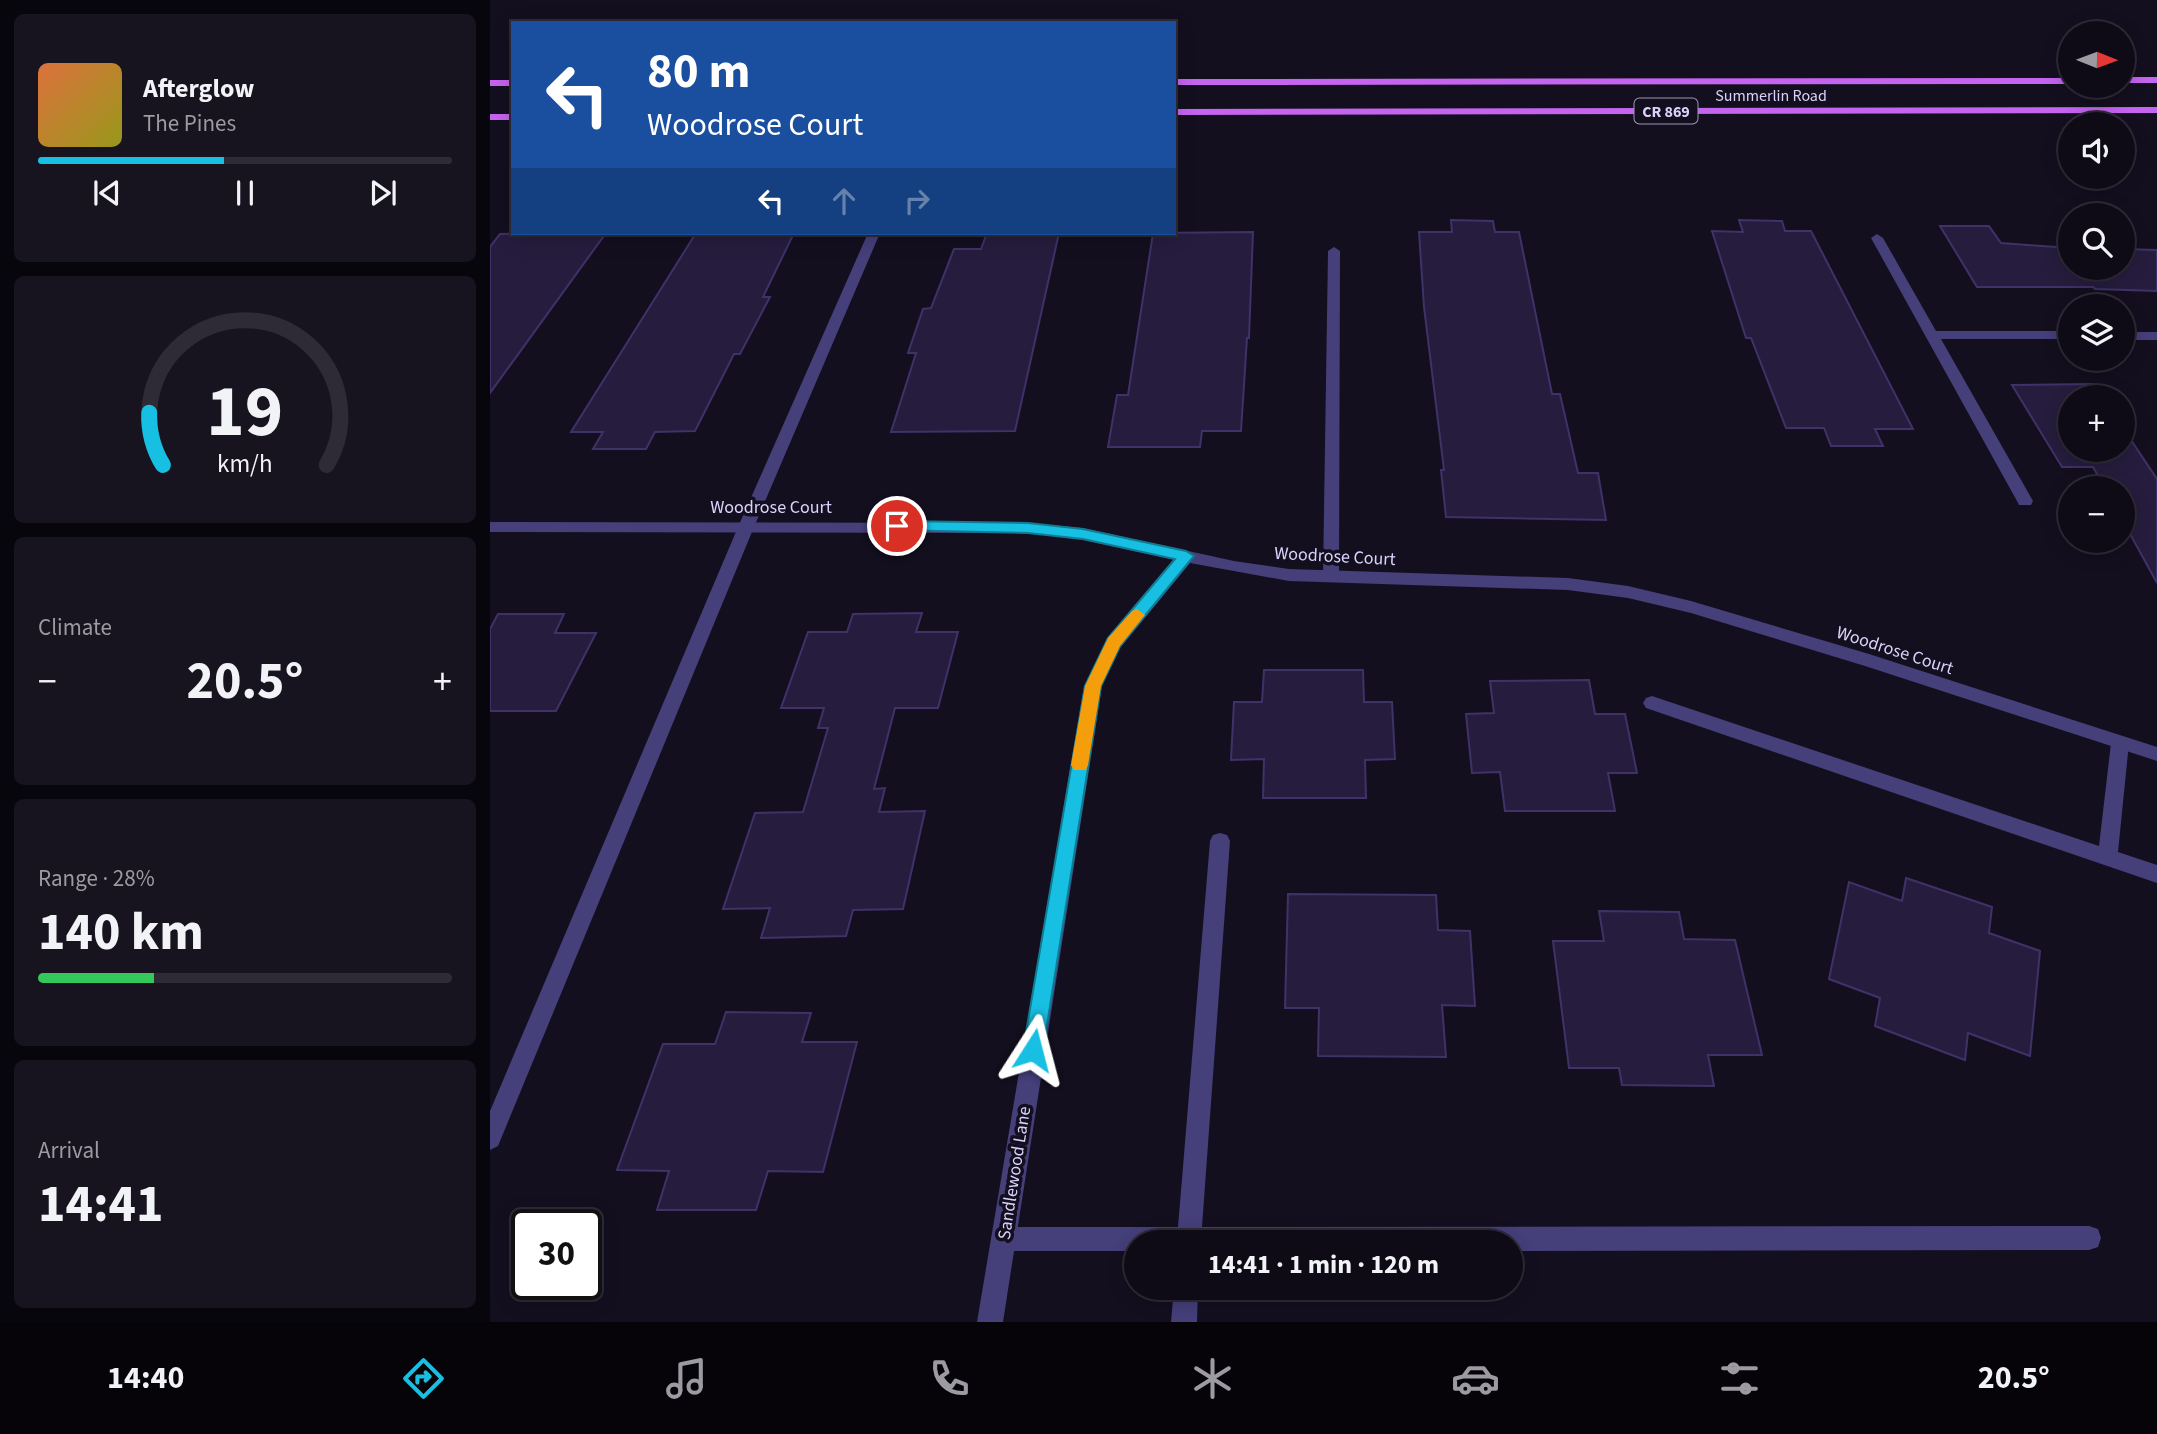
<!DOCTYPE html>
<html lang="en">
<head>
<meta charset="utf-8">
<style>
	:root { --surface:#0e0b17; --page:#171420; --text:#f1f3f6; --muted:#9b9ba1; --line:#2e2b36; --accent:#17bfe2 }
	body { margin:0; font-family:"Source Sans 3",sans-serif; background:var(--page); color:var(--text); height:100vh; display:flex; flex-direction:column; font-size:26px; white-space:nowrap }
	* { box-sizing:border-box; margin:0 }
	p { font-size:23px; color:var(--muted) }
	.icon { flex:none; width:38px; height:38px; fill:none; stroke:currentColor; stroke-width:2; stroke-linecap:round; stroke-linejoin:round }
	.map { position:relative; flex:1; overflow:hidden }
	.panel { display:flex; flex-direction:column; gap:14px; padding:14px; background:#08060d; width:490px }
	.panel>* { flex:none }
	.top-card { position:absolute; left:21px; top:21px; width:665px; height:214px; border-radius:0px; box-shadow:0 4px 18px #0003,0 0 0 2px var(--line); background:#1a4fa0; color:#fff; overflow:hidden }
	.needle { width:46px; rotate:91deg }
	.fabs { position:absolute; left:1568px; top:21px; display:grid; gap:14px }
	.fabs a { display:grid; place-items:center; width:77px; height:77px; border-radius:50%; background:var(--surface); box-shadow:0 4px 18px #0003,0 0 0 2px var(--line); font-size:35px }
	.speed { position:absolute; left:21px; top:1209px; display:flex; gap:14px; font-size:35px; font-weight:700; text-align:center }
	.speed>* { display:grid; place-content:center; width:91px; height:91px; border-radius:50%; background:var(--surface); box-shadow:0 4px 18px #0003,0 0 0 2px var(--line); line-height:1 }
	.speed .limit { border:4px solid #111; border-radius:10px; background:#fff; color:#111 }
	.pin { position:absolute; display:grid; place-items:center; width:60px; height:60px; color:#fff; margin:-30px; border:4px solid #fff; border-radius:50%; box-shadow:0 2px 7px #0007 }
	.me { position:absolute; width:77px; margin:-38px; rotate:9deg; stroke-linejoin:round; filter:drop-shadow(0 0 5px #0008) }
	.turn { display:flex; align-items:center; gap:24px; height:147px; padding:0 21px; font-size:32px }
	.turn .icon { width:91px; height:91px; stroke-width:2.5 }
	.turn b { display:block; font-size:49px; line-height:60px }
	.lanes { display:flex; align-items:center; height:66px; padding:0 21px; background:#0003; justify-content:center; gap:35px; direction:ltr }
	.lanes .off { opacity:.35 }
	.big { font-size:52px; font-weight:700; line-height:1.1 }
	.panel .card { flex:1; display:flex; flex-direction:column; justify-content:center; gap:10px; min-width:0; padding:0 24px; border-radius:10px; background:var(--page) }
	.panel .dial { align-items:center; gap:0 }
	.dial svg { height:182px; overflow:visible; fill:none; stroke:var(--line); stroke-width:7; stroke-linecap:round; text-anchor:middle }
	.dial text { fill:var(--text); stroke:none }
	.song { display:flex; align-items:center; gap:21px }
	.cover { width:84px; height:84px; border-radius:10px; background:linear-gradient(135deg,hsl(20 70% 55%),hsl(60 70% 35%)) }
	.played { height:7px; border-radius:4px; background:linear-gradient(90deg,var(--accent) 45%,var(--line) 45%) }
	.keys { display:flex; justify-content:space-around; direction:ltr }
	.heat { display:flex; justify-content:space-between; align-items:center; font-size:38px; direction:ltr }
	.charge { height:10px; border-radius:5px; background:linear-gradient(90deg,#34c759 28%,var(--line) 0) }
	.trip { position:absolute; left:634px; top:1230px; width:399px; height:70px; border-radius:35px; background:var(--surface); box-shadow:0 4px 18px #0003,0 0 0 2px var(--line); font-weight:700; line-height:70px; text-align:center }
	.dock { display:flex; height:112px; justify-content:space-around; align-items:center; background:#060409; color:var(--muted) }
	.dock .icon { width:49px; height:49px }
	.dock .on { color:var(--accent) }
	.dock b { font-size:32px; color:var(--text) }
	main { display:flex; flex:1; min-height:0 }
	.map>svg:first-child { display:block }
</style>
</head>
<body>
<main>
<section class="panel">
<div class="card">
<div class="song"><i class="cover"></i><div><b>Afterglow</b><p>The Pines</p></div></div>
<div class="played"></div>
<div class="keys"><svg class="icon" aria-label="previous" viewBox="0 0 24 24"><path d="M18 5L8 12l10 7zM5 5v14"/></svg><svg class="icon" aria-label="pause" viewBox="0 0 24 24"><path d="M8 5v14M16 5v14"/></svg><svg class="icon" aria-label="next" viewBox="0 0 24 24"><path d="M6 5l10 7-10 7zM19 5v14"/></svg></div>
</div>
<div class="card dial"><svg viewBox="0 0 100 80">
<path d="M14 69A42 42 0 1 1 86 69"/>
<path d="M14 69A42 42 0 0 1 8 46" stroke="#17bfe2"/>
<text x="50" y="56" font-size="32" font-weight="700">19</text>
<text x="50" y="72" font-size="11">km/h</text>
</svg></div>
<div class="card"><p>Climate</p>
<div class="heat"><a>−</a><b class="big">20.5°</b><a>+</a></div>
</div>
<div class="card"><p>Range · 28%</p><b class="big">140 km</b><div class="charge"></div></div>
<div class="card"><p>Arrival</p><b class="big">14:41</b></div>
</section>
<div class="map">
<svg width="1667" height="1322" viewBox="0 0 1667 1322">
	<rect width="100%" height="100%" fill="#130f1f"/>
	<path fill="#261d3e" stroke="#403168" stroke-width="2" d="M961,220L1003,221L1005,232H1029L1062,394H1070L1088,473H1108L1116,520L956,517L951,470H954L934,307L929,232H962Z
		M1249,220L1292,221L1295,231H1321L1423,429H1385L1393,446H1341L1334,428H1296L1261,338H1256L1222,231L1253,232Z
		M1450,226H1499L1511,243L1580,248V268H1633V249L1667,250V291L1605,289L1603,287H1487Z
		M763,232L759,338H757L751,431H712L710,447H618L627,395H638L663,233Z
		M44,233H116L0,393V247L10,234Z
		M206,233H304L273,297H280L250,354H244L205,431L165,432L156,449H103L113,432H81Z
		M497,233H569L525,431L401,432L426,353H418L433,309L441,308L464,249H491Z
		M1603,384L1612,397H1580V450H1633V428L1667,479V583L1633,521V488H1615L1603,467H1572L1522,385Z
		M432,613L426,632H468L448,708H405L384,789L395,788L389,812L435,811L413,909L363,910L356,936L271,938L280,908L233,909L265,813L313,812L338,728H328L334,708H291L318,632H357L363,614Z
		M8,614H74L65,633H106L66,711H0V629Z
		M774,670H873L874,702H902L905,759L875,760L876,798H773L774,759L741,760L744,702H772Z
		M1099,680L1105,714H1135L1147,773H1118L1125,811H1015L1010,772L982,773L976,714L1004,713L1000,681Z
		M1416,878L1502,907L1499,933L1550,951L1540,1056L1478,1033L1475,1060L1385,1026L1390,998L1339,979L1359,882L1412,901Z
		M798,894L946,895L948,930L980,931L985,1006L952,1005L956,1057L828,1056L829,1008H795Z
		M1109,911L1189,912L1194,939L1245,940L1272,1055H1218L1224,1086L1132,1085L1129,1068H1079L1063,941H1114Z
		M236,1012L321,1013L312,1042H367L333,1172L278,1171L266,1210H167L179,1171L127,1170L173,1044H225Z"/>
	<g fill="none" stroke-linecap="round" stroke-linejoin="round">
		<path fill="#453f7a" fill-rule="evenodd" d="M378,233H390L264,527L8,1146L0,1150V1111L248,527Z
			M1387,234L1393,238L1446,331H1580V339H1451L1543,501L1541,505H1529L1527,501L1381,238Z
			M844,247L850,251L849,576L841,582L833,576L838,251Z
			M1633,332H1667V340H1633Z
			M1162,696L1609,846L1621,743L1623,738L1630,736L1637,738L1639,743L1628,852L1667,865V883L1156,708L1153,703L1156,698Z
			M730,833L737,835L740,841L712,1227L1599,1226L1608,1229L1611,1238L1608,1247L1599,1250L1020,1251V1242H646V1251H513L504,1248L501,1239L504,1230L513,1227H688L720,841L723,835Z
			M684,1288H708L707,1322H681Z"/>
		<path fill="#453f7a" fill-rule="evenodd" d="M0,522L538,523L593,528L744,561L799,569L1078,578L1138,586L1201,601L1379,654L1667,747V761L1375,666L1201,613L1138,598L1078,590L799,581L700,563L631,647L612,686L513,1322H487L594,686L618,638L685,560L593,540L538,533L0,532Z"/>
		<path fill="#c564ef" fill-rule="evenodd" d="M1633,77H1667V83H1633Z
			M1580,78V84L684,85V79Z
			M0,80H23V86H0Z
			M1667,107V113L684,115V109Z
			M0,114H23V120H0Z"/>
	</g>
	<path fill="#17bfe2" stroke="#0f7c93" stroke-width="2" d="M407,521L538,523L593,529L696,551L704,556L630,646L611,686L553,1050L550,1057L543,1059L536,1057L533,1050L595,686L618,638L685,559L593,539L538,533L402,530L400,526Z"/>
	<path fill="#f59e0b" d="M647,609L655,615L630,646L611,686L598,765L596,770H584L581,765L595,686L618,638L642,611Z"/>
	<g text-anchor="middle" stroke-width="7" stroke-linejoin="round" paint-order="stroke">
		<g font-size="16" fill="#dad2fa" stroke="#130f1f">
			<text x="1281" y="101">Summerlin Road</text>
		</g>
		<rect fill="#130f1f" stroke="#9e98b8" stroke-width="2" x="1144.5" y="98.5" width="63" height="25" rx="5"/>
		<g font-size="16" font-weight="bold" fill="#dad2fa">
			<text x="1176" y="117">CR 869</text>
		</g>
		<g font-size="18" fill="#dad2fa" stroke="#130f1f">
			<text x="281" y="513">Woodrose Court</text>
			<text transform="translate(845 556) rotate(3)" y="6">Woodrose Court</text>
			<text transform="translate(1405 650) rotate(18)" y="6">Woodrose Court</text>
			<text transform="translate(524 1173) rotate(-81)" y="6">Sandlewood Lane</text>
		</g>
	</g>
</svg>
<div class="fabs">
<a><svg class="needle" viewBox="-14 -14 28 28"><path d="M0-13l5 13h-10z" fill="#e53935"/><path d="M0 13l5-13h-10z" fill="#9b9ba1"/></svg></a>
<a><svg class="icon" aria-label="sound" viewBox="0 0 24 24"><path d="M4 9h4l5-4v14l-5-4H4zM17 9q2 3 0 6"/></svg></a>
<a><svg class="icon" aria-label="search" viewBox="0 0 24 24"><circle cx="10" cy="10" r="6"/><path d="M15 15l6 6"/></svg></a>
<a><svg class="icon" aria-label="layers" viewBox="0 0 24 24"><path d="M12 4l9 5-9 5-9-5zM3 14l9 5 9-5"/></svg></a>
<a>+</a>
<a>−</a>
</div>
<div class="speed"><div class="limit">30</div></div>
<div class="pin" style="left:407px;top:526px;background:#d93025"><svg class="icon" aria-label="arrive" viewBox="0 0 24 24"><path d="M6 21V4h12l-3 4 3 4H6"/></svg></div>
<svg class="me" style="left:543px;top:1050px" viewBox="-20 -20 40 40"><path d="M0-17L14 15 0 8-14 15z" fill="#17bfe2" stroke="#fff" stroke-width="4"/></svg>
<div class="trip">14:41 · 1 min · 120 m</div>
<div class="top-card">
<div class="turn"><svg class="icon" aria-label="left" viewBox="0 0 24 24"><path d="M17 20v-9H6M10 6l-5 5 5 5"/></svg><div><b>80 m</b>Woodrose Court</div></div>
<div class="lanes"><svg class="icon" aria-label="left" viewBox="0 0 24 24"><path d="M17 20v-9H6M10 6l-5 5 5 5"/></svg><svg class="icon off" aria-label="ahead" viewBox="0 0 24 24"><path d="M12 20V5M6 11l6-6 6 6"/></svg><svg class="icon off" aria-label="right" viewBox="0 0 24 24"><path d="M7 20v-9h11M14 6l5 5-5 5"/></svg></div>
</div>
</div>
</main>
<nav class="dock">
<b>14:40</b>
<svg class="icon on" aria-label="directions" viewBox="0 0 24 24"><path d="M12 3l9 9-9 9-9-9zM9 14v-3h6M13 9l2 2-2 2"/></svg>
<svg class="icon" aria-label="music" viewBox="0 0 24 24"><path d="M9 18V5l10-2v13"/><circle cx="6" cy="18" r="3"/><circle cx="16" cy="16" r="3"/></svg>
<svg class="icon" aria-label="phone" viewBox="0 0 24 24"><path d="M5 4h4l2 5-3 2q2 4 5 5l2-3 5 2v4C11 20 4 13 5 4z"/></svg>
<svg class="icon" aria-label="climate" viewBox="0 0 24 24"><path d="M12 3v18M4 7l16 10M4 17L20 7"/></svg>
<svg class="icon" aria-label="car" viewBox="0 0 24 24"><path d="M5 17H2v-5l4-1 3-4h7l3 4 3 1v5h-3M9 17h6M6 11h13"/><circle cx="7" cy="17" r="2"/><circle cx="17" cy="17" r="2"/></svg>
<svg class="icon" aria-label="filters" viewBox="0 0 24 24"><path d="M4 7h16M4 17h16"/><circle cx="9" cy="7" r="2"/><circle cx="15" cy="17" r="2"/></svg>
<b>20.5°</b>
</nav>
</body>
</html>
